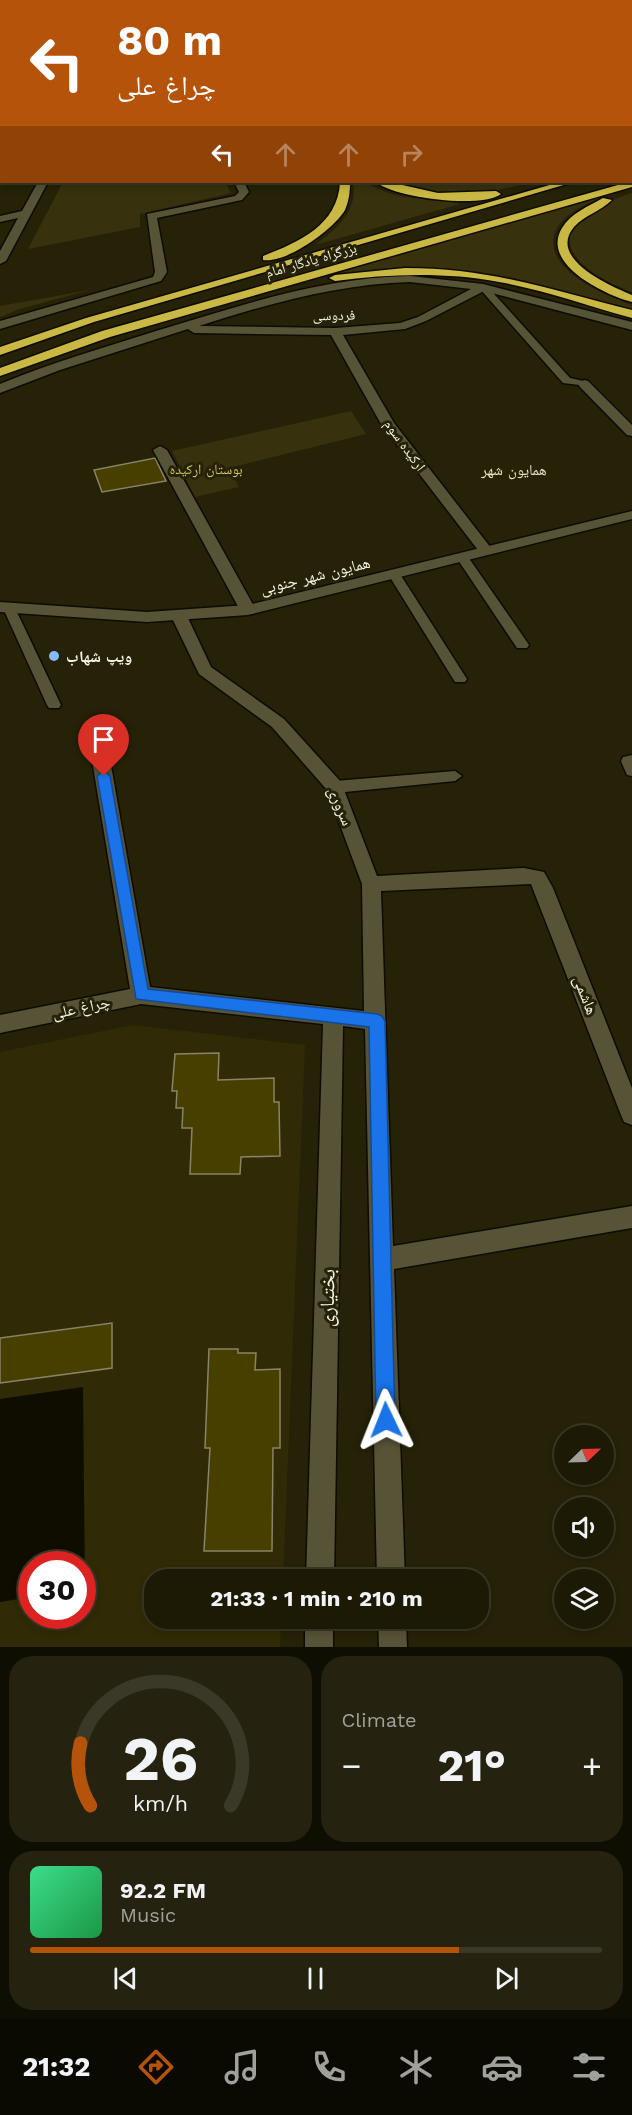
<!DOCTYPE html>
<html lang="en">
<head>
<meta charset="utf-8">
<style>
	:root { --surface:#1c1a05; --page:#25230f; --text:#f1f3f6; --muted:#a0a19a; --line:#3a3827; --accent:#b45309 }
	body { margin:0; font-family:"Work Sans","Noto Naskh Arabic",sans-serif; background:var(--page); color:var(--text); height:100vh; display:flex; flex-direction:column; font-size:22px; white-space:nowrap }
	* { box-sizing:border-box; margin:0 }
	p { font-size:20px; color:var(--muted) }
	.icon { flex:none; width:33px; height:33px; fill:none; stroke:currentColor; stroke-width:2; stroke-linecap:round; stroke-linejoin:round }
	.map { position:relative; height:1647px; overflow:hidden }
	.details { display:flex; flex-direction:column; gap:9px; padding:9px; background:#0f0e03; flex:1 }
	.details>* { flex:none }
	.banner { position:absolute; left:0px; top:0px; width:633px; height:183px; box-shadow:0 3px 9px #0003,0 0 0 2px var(--line); background:#b45309; color:#fff; overflow:hidden }
	.needle { width:39px; rotate:67deg }
	.tools { position:absolute; left:554px; top:1425px; display:grid; gap:12px }
	.tools a { display:grid; place-items:center; width:60px; height:60px; border-radius:50%; background:var(--surface); box-shadow:0 3px 9px #0003,0 0 0 2px var(--line); font-size:30px }
	.speed { position:absolute; left:18px; top:1551px; display:flex; gap:12px; font-size:30px; font-weight:700; text-align:center }
	.speed>* { display:grid; place-content:center; width:78px; height:78px; border-radius:50%; background:var(--surface); box-shadow:0 3px 9px #0003,0 0 0 2px var(--line); line-height:1 }
	.speed .limit { border:9px solid #d22; background:#fff; color:#111 }
	.pin { position:absolute; display:grid; place-items:center; width:51px; height:51px; color:#fff; margin:-62px -26px; border-radius:50% 50% 50% 0; rotate:-45deg; box-shadow:0 0 6px #0007 }
	.pin .icon { rotate:45deg }
	.me { position:absolute; width:66px; margin:-33px; rotate:358deg; stroke-linejoin:round; filter:drop-shadow(0 0 4px #0008) }
	.turn { display:flex; align-items:center; gap:21px; height:126px; padding:0 18px; font-size:27px }
	.turn .icon { width:78px; height:78px; stroke-width:2.5 }
	.turn b { display:block; font-size:42px; line-height:51px }
	.lanes { display:flex; align-items:center; height:57px; padding:0 18px; background:#0003; justify-content:center; gap:30px; direction:ltr }
	.lanes .off { opacity:.35 }
	.big { font-size:45px; font-weight:700; line-height:1.1 }
	.details .tile { flex:1; display:flex; flex-direction:column; justify-content:center; gap:9px; min-width:0; padding:0 21px; border-radius:24px; background:var(--page) }
	.details .dial { align-items:center; gap:0 }
	.dial svg { height:156px; overflow:visible; fill:none; stroke:var(--line); stroke-width:7; stroke-linecap:round; text-anchor:middle }
	.dial text { fill:var(--text); stroke:none }
	.song { display:flex; align-items:center; gap:18px }
	.cover { width:72px; height:72px; border-radius:9px; background:linear-gradient(135deg,hsl(150 70% 55%),hsl(140 70% 35%)) }
	.played { height:6px; border-radius:3px; background:linear-gradient(90deg,var(--accent) 75%,var(--line) 75%) }
	.keys { display:flex; justify-content:space-around; direction:ltr }
	.heat { display:flex; justify-content:space-between; align-items:center; font-size:33px; direction:ltr }
	.details .tiles { flex:1; display:grid; gap:9px; grid-template-columns:1fr 1fr }
	.tile:last-child { grid-column:span 2 }
	.trip { position:absolute; left:144px; top:1569px; width:345px; height:60px; border-radius:24px; background:var(--surface); box-shadow:0 3px 9px #0003,0 0 0 2px var(--line); font-weight:700; line-height:60px; text-align:center }
	.dock { display:flex; height:96px; justify-content:space-around; align-items:center; background:#0b0a02; color:var(--muted) }
	.dock .icon { width:42px; height:42px }
	.dock .current { color:var(--accent) }
	.dock b { font-size:27px; color:var(--text) }
	.map>svg:first-child { display:block }
</style>
</head>
<body>
<div class="map">
<svg width="632" height="1647" viewBox="0 0 632 1647">
	<rect width="100%" height="100%" fill="#262207"/>
	<path fill="#302b06" fill-rule="evenodd" d="M133,1025L305,1045L283,1579L154,1580V1618L281,1619L280,1647H0V1052ZM32,1564H82V1616H32Z"/>
	<path fill="#37320d" d="M63,182H225L231,193L140,214V227L28,249Z
		M353,182C368,181 376,189 389,193C412,201 437,197 460,204L315,245C337,228 358,212 353,182Z
		M389,182H533C486,194 436,202 389,182Z
		M610,193C593,202 565,211 556,230C539,269 605,295 632,305V311C591,300 550,285 508,277C445,263 385,267 322,277Z
		M632,193V292C611,285 555,258 573,228C582,211 615,198 632,193Z
		M90,290L20,309L0,317V306Z
		M351,411L366,434L229,468L239,487L195,497L172,451Z"/>
	<path fill="#0f0c00" d="M83,1387L85,1589H83L82,1564H32L31,1597L0,1602V1399Z"/>
	<path fill="#473f00" stroke="#888466" stroke-width="1.5" d="M155,458L166,481L102,492L94,470Z
		M219,1053L218,1080L274,1078V1102H279L280,1156L241,1157L240,1174H190L192,1128H182L183,1108H176L177,1091H172L175,1054Z
		M112,1323V1368L0,1383V1338Z
		M209,1349H238V1353H256L255,1370L280,1369V1448H273L272,1551H204L210,1448H205Z"/>
	<g fill="none" stroke-linecap="round" stroke-linejoin="round">
		<defs>
			<path id="lane" d="M480,285H486L570,378L588,382V386L563,383L480,289Z
				M462,553L466,554L527,642L529,645L527,648H517L456,557Z
				M394,570L398,571L465,676L467,679L465,682H455L388,574Z
				M9,604L15,608L61,705L59,708H49L47,705L3,608Z
				M632,755V776L627,775L621,761L623,757Z
				M455,771L462,776L455,781L335,793L328,787L335,781Z"/>
			<path id="street" d="M99,0H112L96,2Z
				M131,0H139L140,2H132Z
				M203,0H211L213,2H204Z
				M471,0H480L482,2H472Z
				M0,38H2V42H0Z
				M0,138H2V144H0Z
				M38,182H48L6,261L0,264V251L18,218L0,222V216L22,211Z
				M234,182H244L249,192L242,200L157,218L167,272L161,281L0,329V321L153,277L155,272L147,214L235,196L239,192Z
				M410,276L483,284L632,322V330L484,291L426,321L405,329L343,335L394,423L491,548L493,551L491,554H481L381,424L331,335L194,333L188,329L60,370L0,393V384C50,363 103,348 156,331C238,306 324,277 410,276ZM410,282L471,289L418,317L400,323L335,328L199,326C267,304 339,284 410,282Z
				M584,380L588,381L632,425V436L627,435L580,387L578,384Z
				M160,446L167,450L256,610L253,614H243L240,610L153,450Z
				M179,611L187,616L211,667L284,719L341,782L377,876L524,868L544,872L553,888L632,1088V1125L624,1122L621,1115L531,884L381,891L393,1246L632,1206V1228L394,1269L405,1580H377L365,1029L343,1026L334,1580H306L323,1024L141,1004L0,1033V1015L130,989L91,754L94,750H106L109,754L150,987L364,1011L362,884L327,790L272,727L199,674L171,616Z
				M305,1618H333V1647H305Z
				M378,1618H406L407,1647H379Z"/>
			<path id="secondary" d="M632,511V519L248,615L147,622L0,612V602L147,612L248,605Z"/>
			<path id="highway" d="M232,0H241L243,2H233Z
				M266,0H275L277,2H267Z
				M291,0H301L303,2H292Z
				M632,181V187L110,337L0,376V368L102,331Z
				M340,182H350C350,192 349,201 345,210C334,229 286,264 263,260V256C299,242 338,225 340,182Z
				M376,182H389L438,193L496,191L501,194C481,209 395,198 376,182Z
				M560,182H574L94,322L0,355V347L86,318Z
				M603,198L612,200C601,211 585,215 574,227C547,259 611,286 632,295V302C605,295 540,264 562,228C571,213 589,206 603,198Z
				M405,268C492,268 550,290 632,310V318C588,306 544,290 499,282C445,272 390,274 335,281L329,278L335,275Z"/>
		</defs>
		<use href="#lane" stroke="#0f0b00" stroke-width="3"/>
		<use href="#street" stroke="#0f0b00" stroke-width="3"/>
		<use href="#secondary" stroke="#0f0b00" stroke-width="3"/>
		<use href="#highway" stroke="#0f0b00" stroke-width="3"/>
		<use href="#lane" fill="#575337" fill-rule="evenodd"/>
		<use href="#street" fill="#575337" fill-rule="evenodd"/>
		<use href="#secondary" fill="#575337" fill-rule="evenodd"/>
		<use href="#highway" fill="#c9b843" fill-rule="evenodd"/>
	</g>
	<path fill="#1a73e8" stroke="#114b97" stroke-width="1.5" d="M104,771L110,776L148,989L377,1014L382,1016L385,1021L395,1420L392,1427L386,1429L379,1427L376,1420L369,1027L136,999L97,776Z"/>
	<circle fill="#83bcfb" stroke="#262207" stroke-width="2" cx="54" cy="656" r="6"/>
	<g text-anchor="middle" stroke-width="6" stroke-linejoin="round" paint-order="stroke">
		<g font-size="14" fill="#f5f3e3" stroke="#262207">
			<text transform="translate(311 260) rotate(-16)" y="5">بزرگراه یادگار امام</text>
			<text transform="translate(334 315) rotate(-1)" y="5">فردوسی</text>
			<text transform="translate(405 445) rotate(54)" y="5">ارکیده سوم</text>
		</g>
		<g font-size="14" fill="#d5c65d" stroke="#262207">
			<text x="206" y="474">بوستان ارکیده</text>
		</g>
		<g font-size="15" fill="#e9e5c5" stroke="#262207">
			<text x="514" y="475">همایون شهر</text>
		</g>
		<g font-size="16" fill="#f5f3e3" stroke="#262207">
			<text transform="translate(315 575) rotate(-14)" y="6">همایون‌ شهر جنوبی</text>
			<text transform="translate(341 806) rotate(67)" y="6">سروری</text>
			<text transform="translate(586 995) rotate(69)" y="6">هاشمی</text>
			<text transform="translate(81 1007) rotate(-12)" y="6">چراغ‌ علی</text>
		</g>
		<g font-size="16" font-weight="bold" fill="#f5f3e3" stroke="#262207" text-anchor="start">
			<text x="66" y="662">ویپ شهاب</text>
		</g>
		<g font-size="20" fill="#f5f3e3" stroke="#262207">
			<text transform="translate(327 1298) rotate(-89)" y="7">بختیاری</text>
		</g>
	</g>
</svg>
<div class="tools">
<a><svg class="needle" viewBox="-14 -14 28 28"><path d="M0-13l5 13h-10z" fill="#e53935"/><path d="M0 13l5-13h-10z" fill="#a0a19a"/></svg></a>
<a><svg class="icon" aria-label="sound" viewBox="0 0 24 24"><path d="M4 9h4l5-4v14l-5-4H4zM17 9q2 3 0 6"/></svg></a>
<a><svg class="icon" aria-label="layers" viewBox="0 0 24 24"><path d="M12 4l9 5-9 5-9-5zM3 14l9 5 9-5"/></svg></a>
</div>
<div class="speed"><div class="limit">30</div></div>
<div class="pin" style="left:104px;top:776px;background:#d93025"><svg class="icon" aria-label="arrive" viewBox="0 0 24 24"><path d="M6 21V4h12l-3 4 3 4H6"/></svg></div>
<svg class="me" style="left:386px;top:1420px" viewBox="-20 -20 40 40"><path d="M0-17L14 15 0 8-14 15z" fill="#1a73e8" stroke="#fff" stroke-width="4"/></svg>
<div class="trip">21:33 · 1 min · 210 m</div>
<div class="banner">
<div class="turn"><svg class="icon" aria-label="left" viewBox="0 0 24 24"><path d="M17 20v-9H6M10 6l-5 5 5 5"/></svg><div><b>80 m</b>چراغ‌ علی</div></div>
<div class="lanes"><svg class="icon" aria-label="left" viewBox="0 0 24 24"><path d="M17 20v-9H6M10 6l-5 5 5 5"/></svg><svg class="icon off" aria-label="ahead" viewBox="0 0 24 24"><path d="M12 20V5M6 11l6-6 6 6"/></svg><svg class="icon off" aria-label="ahead" viewBox="0 0 24 24"><path d="M12 20V5M6 11l6-6 6 6"/></svg><svg class="icon off" aria-label="right" viewBox="0 0 24 24"><path d="M7 20v-9h11M14 6l5 5-5 5"/></svg></div>
</div>
</div>
<section class="details">
<div class="tiles">
<div class="tile dial"><svg viewBox="0 0 100 80">
<path d="M14 69A42 42 0 1 1 86 69"/>
<path d="M14 69A42 42 0 0 1 9 37" stroke="#b45309"/>
<text x="50" y="56" font-size="32" font-weight="700">26</text>
<text x="50" y="72" font-size="11">km/h</text>
</svg></div>
<div class="tile"><p>Climate</p>
<div class="heat"><a>−</a><b class="big">21°</b><a>+</a></div>
</div>
<div class="tile">
<div class="song"><i class="cover"></i><div><b>92.2 FM</b><p>Music</p></div></div>
<div class="played"></div>
<div class="keys"><svg class="icon" aria-label="previous" viewBox="0 0 24 24"><path d="M18 5L8 12l10 7zM5 5v14"/></svg><svg class="icon" aria-label="pause" viewBox="0 0 24 24"><path d="M8 5v14M16 5v14"/></svg><svg class="icon" aria-label="next" viewBox="0 0 24 24"><path d="M6 5l10 7-10 7zM19 5v14"/></svg></div>
</div>
</div>
</section>
<nav class="dock">
<b>21:32</b>
<svg class="icon current" aria-label="directions" viewBox="0 0 24 24"><path d="M12 3l9 9-9 9-9-9zM9 14v-3h6M13 9l2 2-2 2"/></svg>
<svg class="icon" aria-label="music" viewBox="0 0 24 24"><path d="M9 18V5l10-2v13"/><circle cx="6" cy="18" r="3"/><circle cx="16" cy="16" r="3"/></svg>
<svg class="icon" aria-label="phone" viewBox="0 0 24 24"><path d="M5 4h4l2 5-3 2q2 4 5 5l2-3 5 2v4C11 20 4 13 5 4z"/></svg>
<svg class="icon" aria-label="climate" viewBox="0 0 24 24"><path d="M12 3v18M4 7l16 10M4 17L20 7"/></svg>
<svg class="icon" aria-label="car" viewBox="0 0 24 24"><path d="M5 17H2v-5l4-1 3-4h7l3 4 3 1v5h-3M9 17h6M6 11h13"/><circle cx="7" cy="17" r="2"/><circle cx="17" cy="17" r="2"/></svg>
<svg class="icon" aria-label="filters" viewBox="0 0 24 24"><path d="M4 7h16M4 17h16"/><circle cx="9" cy="7" r="2"/><circle cx="15" cy="17" r="2"/></svg>
</nav>
</body>
</html>
